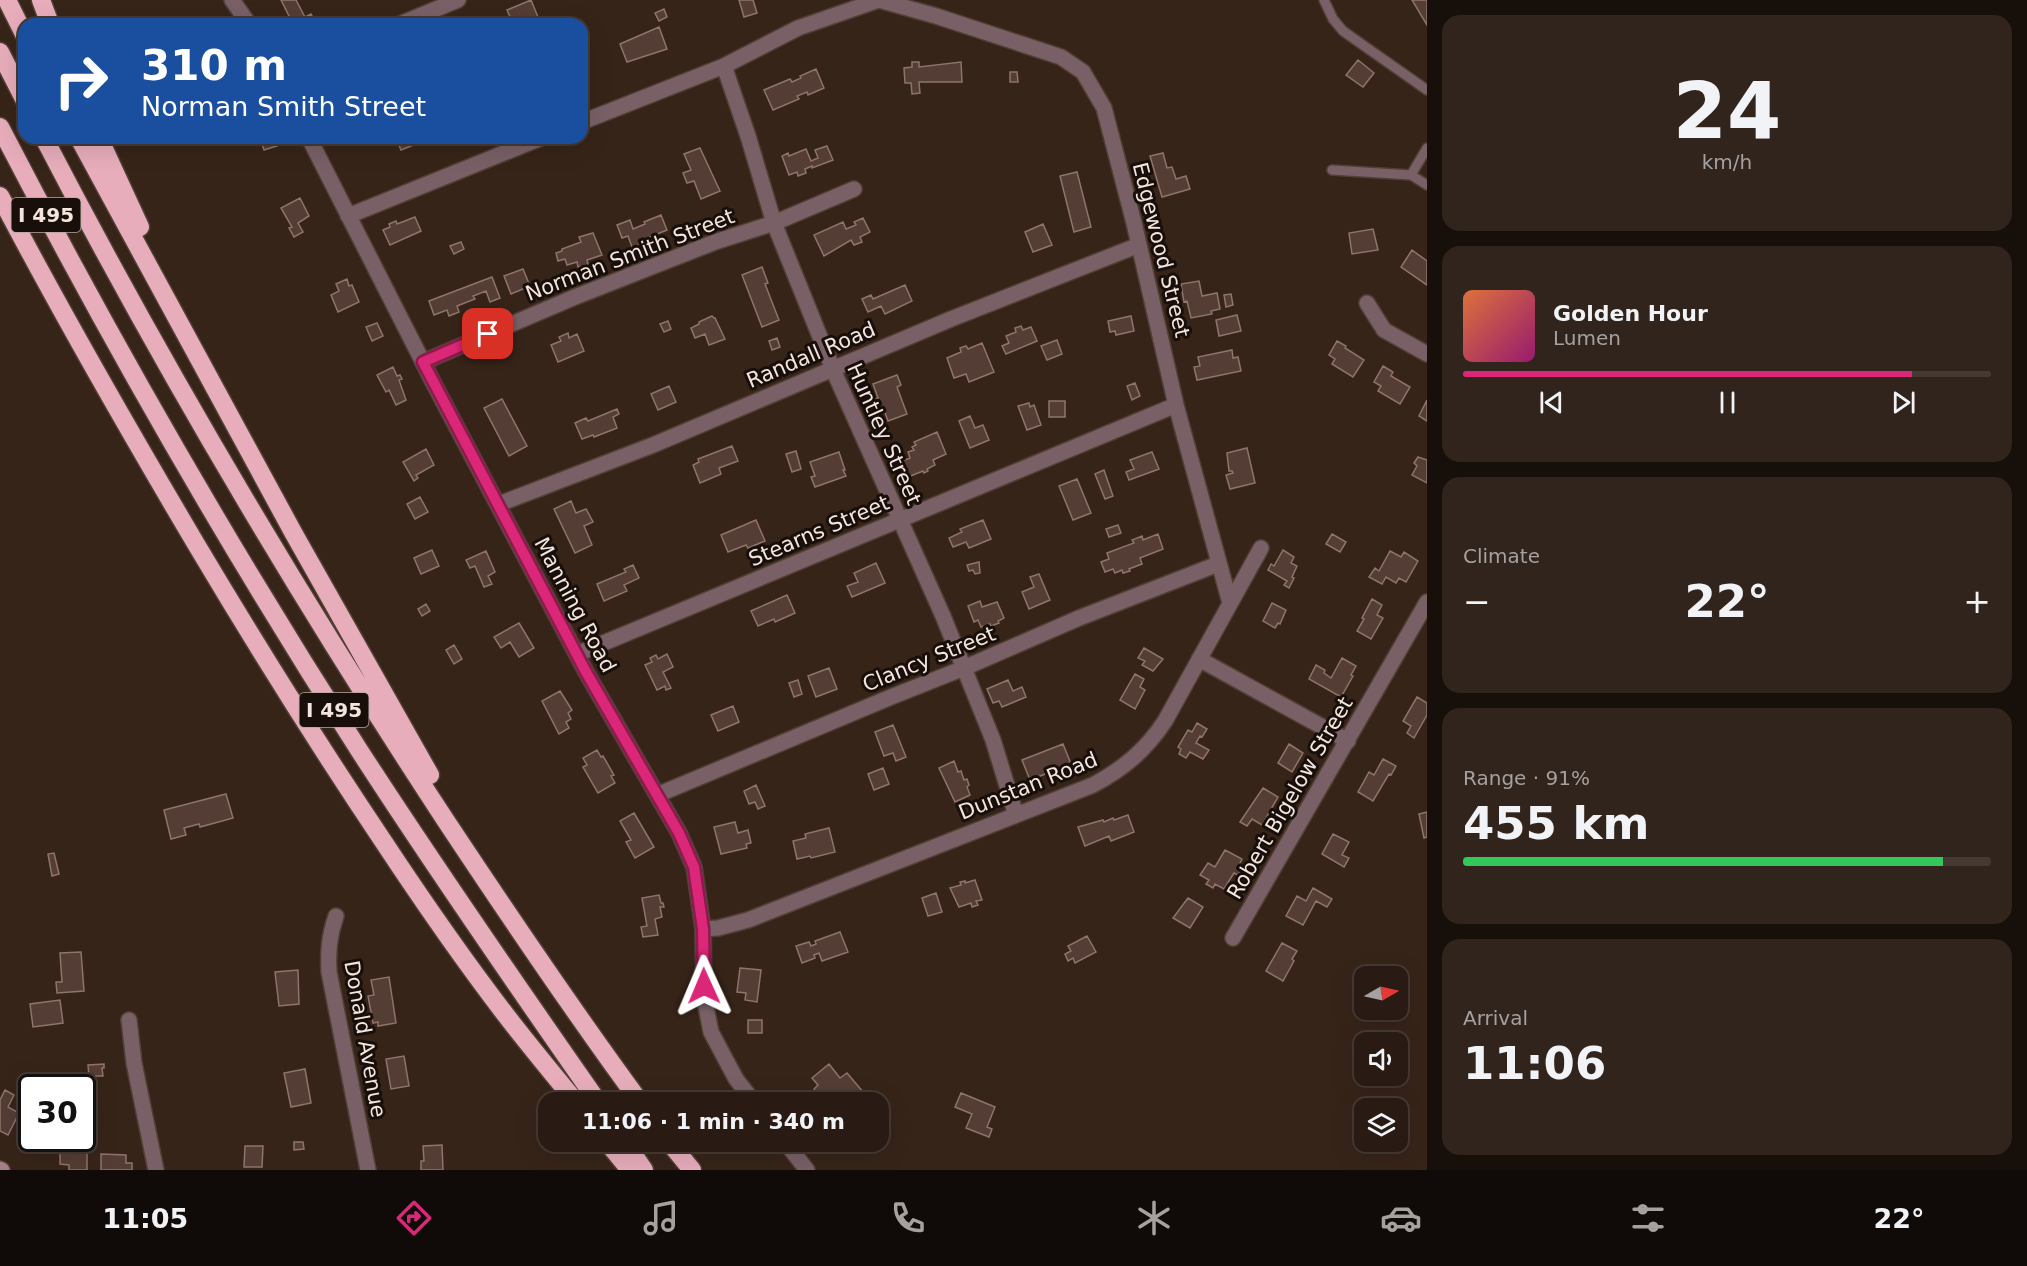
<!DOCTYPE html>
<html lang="en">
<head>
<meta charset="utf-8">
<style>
	:root { --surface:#291b13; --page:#31241c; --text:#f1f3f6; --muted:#a5a1a0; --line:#453933; --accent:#db2777 }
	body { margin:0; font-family:"DejaVu Sans",sans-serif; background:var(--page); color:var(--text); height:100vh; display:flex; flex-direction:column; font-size:22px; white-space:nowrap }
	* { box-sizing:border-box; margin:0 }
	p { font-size:20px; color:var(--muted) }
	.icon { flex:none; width:33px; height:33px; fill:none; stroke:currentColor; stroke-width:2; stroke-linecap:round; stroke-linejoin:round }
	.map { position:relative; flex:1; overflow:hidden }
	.side { display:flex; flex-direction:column; gap:15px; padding:15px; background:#170f0a; width:600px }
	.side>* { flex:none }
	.hud { position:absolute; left:18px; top:18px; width:570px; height:126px; border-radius:18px; box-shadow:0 6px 24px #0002,0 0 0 2px var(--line); background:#1a4fa0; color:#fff; overflow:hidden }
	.needle { width:39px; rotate:81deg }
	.tools { position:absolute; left:1354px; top:966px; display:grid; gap:12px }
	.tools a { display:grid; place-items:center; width:54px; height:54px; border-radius:12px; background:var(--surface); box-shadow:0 6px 24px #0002,0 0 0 2px var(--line); font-size:30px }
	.speed { position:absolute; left:18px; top:1074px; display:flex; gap:12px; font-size:30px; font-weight:700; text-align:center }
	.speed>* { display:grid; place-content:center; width:78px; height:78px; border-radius:50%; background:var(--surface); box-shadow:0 6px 24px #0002,0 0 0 2px var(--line); line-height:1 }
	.speed .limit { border:3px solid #111; border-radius:9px; background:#fff; color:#111 }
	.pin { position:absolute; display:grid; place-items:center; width:51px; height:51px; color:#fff; margin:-26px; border-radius:12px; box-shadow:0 3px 9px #0006 }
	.me { position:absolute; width:66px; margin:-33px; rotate:359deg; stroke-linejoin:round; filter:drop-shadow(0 0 4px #0008) }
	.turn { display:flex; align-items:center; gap:21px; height:126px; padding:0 24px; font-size:27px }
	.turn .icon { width:78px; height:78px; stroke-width:2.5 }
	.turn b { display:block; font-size:42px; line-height:51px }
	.big { font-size:45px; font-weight:800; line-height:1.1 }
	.side .widget { flex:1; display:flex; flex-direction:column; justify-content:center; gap:9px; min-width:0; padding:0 21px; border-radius:18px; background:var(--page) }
	.side .dial { align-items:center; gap:0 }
	.dial b { font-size:78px; line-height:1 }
	.song { display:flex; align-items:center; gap:18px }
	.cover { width:72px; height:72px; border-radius:9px; background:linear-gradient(135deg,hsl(20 70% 55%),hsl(320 70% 35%)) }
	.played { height:6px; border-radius:3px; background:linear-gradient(90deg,var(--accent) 85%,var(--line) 85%) }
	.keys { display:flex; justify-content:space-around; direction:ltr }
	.heat { display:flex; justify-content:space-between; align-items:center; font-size:33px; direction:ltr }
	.charge { height:9px; border-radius:4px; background:linear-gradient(90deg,#34c759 91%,var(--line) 0) }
	.trip { position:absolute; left:538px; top:1092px; width:351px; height:60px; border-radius:18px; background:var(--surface); box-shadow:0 6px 24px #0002,0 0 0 2px var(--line); font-weight:800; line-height:60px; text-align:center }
	.menu { display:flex; height:96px; justify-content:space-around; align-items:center; background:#100b08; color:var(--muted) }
	.menu .icon { width:42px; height:42px }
	.menu .current { color:var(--accent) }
	.menu b { font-size:27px; color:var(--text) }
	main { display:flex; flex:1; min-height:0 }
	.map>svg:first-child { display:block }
</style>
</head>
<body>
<main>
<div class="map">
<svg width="1427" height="1170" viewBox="0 0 1427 1170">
	<rect width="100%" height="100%" fill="#372419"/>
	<path fill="#543d34" stroke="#8e746a" stroke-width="1.5" d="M281,0H296L305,17L311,14L316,24H298L297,22L293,24Z
		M531,0L538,17L522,24H513L507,10Z
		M739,0H753L757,13L744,17Z
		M1412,0H1427V25Z
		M664,9L667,17L659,21L655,13Z
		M659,27L667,49L627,62L620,44Z
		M1358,60L1374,73L1363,87L1346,75Z
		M912,62H919V67L961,62L962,82H919L920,93L912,94L911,83H905L904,68L912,67Z
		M816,69L824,88L808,95L807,92L797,96L799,99L773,110L764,90L790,79L792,82L801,78L800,76Z
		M1010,72H1017L1018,82H1010Z
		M260,138H281L283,144L264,150Z
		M396,138H419L421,142L401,150Z
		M827,146L833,160L812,168V166L805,169L806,173L798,176L797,172L789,175L782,156L788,153L789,156L806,149L811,161L818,158L815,150Z
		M700,148L720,191L701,199L694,181L687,183L683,173L691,170L684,154Z
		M1163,153L1167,168L1172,167L1176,179L1186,176L1190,189L1162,197L1150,156Z
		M1077,172L1091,227L1074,232L1060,176Z
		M300,198L309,216L298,223L303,232L294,237L289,228L292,227L281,208Z
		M661,215L667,230L642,240L643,243L632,247L628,236L622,238L617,225L630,220L633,229L645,224L644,222Z
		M415,217L421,231L390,245L383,230L390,227L389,224L396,221L397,224Z
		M863,218L870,232L860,237L862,242L854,245L851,240L824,256L814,235L843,222L846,229L856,225L854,222Z
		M1043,224L1052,245L1033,252L1025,232Z
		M1373,229L1378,250L1352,254L1349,233Z
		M593,233L602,255L587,260L588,264L578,267L577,262L567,265L565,259L558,261L556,253L562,251V249L581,242L579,237Z
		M461,242L464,249L454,254L450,246Z
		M1412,250L1427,261V285L1401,267Z
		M762,267L768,283L765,284L779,320L762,327L742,275Z
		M523,269L530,286L511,294L504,276Z
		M492,277L500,298L490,302L486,291L473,296L475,299L457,306L459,312L449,316L447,310L434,315L429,301Z
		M347,279L349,286L352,285L359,302L338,312L331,295L339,291L336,284Z
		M1199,281L1202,296L1217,293L1220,309L1211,311L1212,314L1191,318L1187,301L1184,302L1181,284Z
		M905,285L912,301L885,314L881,306L868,312L862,299L871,295L873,299Z
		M1231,294L1233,305L1226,307L1224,295Z
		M1237,315L1241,331L1219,336L1216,320Z
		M712,316L714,318H715L725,339L709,345L705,334L695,338L691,328L699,324V322Z
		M1131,316L1134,331L1116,335L1115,331L1110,332L1108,321Z
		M668,321L671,329L664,332L660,324Z
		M377,323L383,336L372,341L366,327Z
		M1021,326L1023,330L1031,327L1037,341L1006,354L1002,346L1009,343L1006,336L1016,332L1015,328Z
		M568,333L569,338L577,334L584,351L558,362L551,345L561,341L559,337Z
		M777,338L780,347L772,350L769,341Z
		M1057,340L1062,354L1047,360L1041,346Z
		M1337,341L1346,346L1345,348L1364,360L1353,377L1332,364L1335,359L1329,355Z
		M982,343L994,372L969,382L966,374L954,378L947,358L961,352L960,348L966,346L968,349Z
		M1232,350L1233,358L1238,357L1241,371L1197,380L1194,367L1200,366L1198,357Z
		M1383,366L1393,372L1391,376L1410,387L1400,404L1378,391L1381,386L1374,382Z
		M393,367L397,376L400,375L402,379L399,380L406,400L396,405L389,390L386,392L377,375Z
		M897,375L901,385L897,387L907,414L888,421L883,407L879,409L875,399L878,398L873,384Z
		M1135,383L1140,396L1132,400L1127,386Z
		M669,386L676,402L658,410L651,394Z
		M502,399L527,446L509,456L484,408Z
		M1427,400V421L1419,416Z
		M1049,401H1065V417H1049Z
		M1029,403L1030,407L1034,405L1041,425L1027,430L1018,406Z
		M617,409L619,414L613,417L617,428L594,437L593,435L582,439L575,423L586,418L588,421Z
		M970,416L975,428L983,425L989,440L970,448L959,421Z
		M937,432L946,454L933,460L935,465L927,469L928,471L924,473L923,471L908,477L902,461L910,458L908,452L914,450L912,447L916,445L914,442Z
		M732,446L738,461L719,468L721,474L700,483L693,465L699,462L698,459Z
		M1247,448L1255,483L1230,489L1226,475L1233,473L1232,471H1229L1227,453Z
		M426,449L434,465L416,475L418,478L414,481L403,462Z
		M796,451L801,469L792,472L786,454Z
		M839,452L845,470H843L846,476L815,487L811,477L815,476L810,462Z
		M1152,452L1159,469L1129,480L1126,472L1134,469L1130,460Z
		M1418,457L1427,460V483L1412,475L1417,466L1414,463Z
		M1104,470L1113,496L1105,499L1095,474Z
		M1077,479L1091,513L1073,520L1059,486Z
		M420,497L428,512L415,519L407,504Z
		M571,501L576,513L586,509L593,522L584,526L592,545L575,553L554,509Z
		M756,520L765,541L748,548L746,545L728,552L721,535Z
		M983,520L991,539L969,548L966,542L953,547L949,538L962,532L960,529Z
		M1118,525L1121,533L1109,537L1106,529Z
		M1158,534L1163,549L1140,558L1142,564L1129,569L1130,571L1123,573L1122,570L1115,573L1113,569L1105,572L1101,562L1109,559L1107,553L1134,543L1132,540L1142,536L1143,540Z
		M1332,534L1346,542L1340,552L1326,544Z
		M432,550L439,566L421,574L414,558Z
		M1283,550L1294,557L1291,563L1297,566L1292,577L1294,578L1289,588L1284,585L1287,581L1268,570L1271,564L1274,566Z
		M486,551L495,572L488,576L492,584L484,587L475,566L470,568L466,560Z
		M1390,551L1401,557L1404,552L1418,561L1406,582L1399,578L1396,583L1386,577L1382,584L1369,577L1375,568L1379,571Z
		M979,562L980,573L975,574L973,570L969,571L967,565Z
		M876,563L885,583L852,597L847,586L858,582L854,573Z
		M633,565L639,578L624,585L627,591L604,601L597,584L626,572L624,569Z
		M1039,574L1050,600L1029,609L1022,592L1034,587L1030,577Z
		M787,595L795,613L775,622L774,619L758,626L751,611Z
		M1372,599L1382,605L1377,615L1383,618L1371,639L1357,631L1364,619L1362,618Z
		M980,601L982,607L997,602L1004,618L998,621L999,623L991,626L990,624L981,627L978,620L974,622L968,606Z
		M1272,603L1286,610L1280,624L1278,623L1275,628L1263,621Z
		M426,604L430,611L422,616L418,609Z
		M519,623L534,648L519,657L510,642L501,648L494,637Z
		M454,645L462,659L454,664L446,650Z
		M1144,648L1163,659L1153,671L1142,665L1145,661L1138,658Z
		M667,654L673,667L663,672L671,688L666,690L665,686L657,690L645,665L652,662L650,658L656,655L658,659Z
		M1342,658L1356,666L1351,675L1353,676L1341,697L1309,679L1316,665L1325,670L1324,673L1331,678Z
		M829,668L837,689L816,697L808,676Z
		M1135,674L1144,679L1140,687L1145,690L1135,709L1120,700Z
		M798,680L802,694L794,697L789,683Z
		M1008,680L1013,691L1022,687L1026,697L1002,707L999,701L993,703L987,689Z
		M560,691L572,710L568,713L571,719L566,722L569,728L559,734L542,701Z
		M1417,697L1427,703V715L1414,738L1407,733L1411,726L1403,721Z
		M733,706L739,722L718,731L711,715Z
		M1197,723L1207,729L1202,737L1200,736L1196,743L1209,750L1203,759L1190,752L1186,758L1179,754L1181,749L1178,747L1188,730L1192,732Z
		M893,725L906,757L896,761L893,753L884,756L875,732Z
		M1063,744L1071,764L1030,780L1022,760Z
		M1289,744L1303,753L1292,772L1278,763Z
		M597,750L601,757L603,756L614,775L611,776L615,783L598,793L583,767L587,765L583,758Z
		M1383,759L1396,766L1391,775L1389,774L1373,801L1358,792L1369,772L1374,775Z
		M954,761L958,772L961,771L964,780L967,779L969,785L967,787L970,795L955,802L939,768Z
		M883,768L889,784L874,790L868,774Z
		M756,785L765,806L758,809L755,802L749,804L744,791Z
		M1263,788L1278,797L1262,825L1252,819L1247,826L1240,822Z
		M226,794L233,818L200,827L199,824L184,828L186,835L171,839L164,810Z
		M1427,812V837L1424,838L1419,814Z
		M634,813L654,847L635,858L626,842L631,840L620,821Z
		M1128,815L1134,832L1111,841L1109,836L1085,846L1078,827L1103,820L1104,822L1113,818L1114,820Z
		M735,822L738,833L748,830L751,843L746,844L747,848L721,854L714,827Z
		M829,828L835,852L811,858L810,856L797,859L793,841L806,838L805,834Z
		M1333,834L1349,842L1342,855L1349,858L1344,867L1322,854Z
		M1225,850L1242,859L1239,865L1243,867L1238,875L1234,873L1224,889L1215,884L1213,888L1206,884L1209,880L1200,875L1208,863L1215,867Z
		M54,853L59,874L52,876L48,854Z
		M975,880L982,900L976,901L978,905L972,907L971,903L959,907L950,888L961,885L960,882L965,881V883Z
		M1313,888L1332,899L1327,907L1316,901L1303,925L1286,916L1297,896L1306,901Z
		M936,893L942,912L928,916L922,898Z
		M659,895L661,903H663L664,907H660L662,917L655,919L658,935L643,937L641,927L647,926L642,898Z
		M1188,898L1203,907L1190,928L1173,918Z
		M840,932L848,952L822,961L819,953L814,955L815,958L802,963L796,946L809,942L811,946L816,944L815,941Z
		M1087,936L1096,952L1075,963L1073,958L1068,961L1065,954L1071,951L1068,946Z
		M1282,943L1297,951L1292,959L1294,961L1283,981L1266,971Z
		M81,952L84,991L57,993L56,982H62L60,953Z
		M740,968L761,970L757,1002L745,1000L746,993L737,992Z
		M298,970L299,1004L279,1006L275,972Z
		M389,977L396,1023L378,1026V1022L373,1023L368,996L374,995L371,980Z
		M60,1000L63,1023L33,1027L30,1004Z
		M748,1020H762V1033H748Z
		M404,1056L409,1086L391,1089L386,1059Z
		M104,1064V1068H102L103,1076H89L88,1065Z
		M829,1064L840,1078L847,1073L869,1099L865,1102H845L836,1092L829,1098L824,1092L819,1096L814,1089L818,1085L812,1078Z
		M305,1069L311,1103L291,1107L284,1073Z
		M5,1090L14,1095L8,1107L19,1113L8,1135L0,1131V1100Z
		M961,1093L995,1107L987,1127L992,1129L989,1137L966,1128L972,1114L955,1107Z
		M38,1138H50V1150H38Z
		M294,1142H303L304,1149L294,1150Z
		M442,1145L443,1170H421V1161H424L423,1146Z
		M245,1146H263L262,1167H244Z
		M69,1149H87V1170H69V1165L60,1164V1153H69Z
		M101,1154L126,1155V1163H132V1170H101Z"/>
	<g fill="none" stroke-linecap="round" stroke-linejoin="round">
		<defs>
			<path id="lane" d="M1324,0L1333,19L1343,31L1427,90
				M1332,170L1411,175L1427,185
				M1411,175L1427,148"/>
			<path id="street" d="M232,0L249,24
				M400,24L458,0
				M724,66L748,136L774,223L835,374L943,616L993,740L1016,815
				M582,122L724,66L798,28L879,0L936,16L1061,57L1083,72L1104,108L1134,223L1176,405L1230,603
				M309,138L433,382L586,672L679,833L694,867L703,929L704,997L711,1032L736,1079L754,1102
				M348,216L541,138
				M1367,303L1384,330L1427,354
				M423,362L575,297L715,242L774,223L854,189
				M499,504L653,445L951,319L1139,245
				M577,654L1176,405
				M1199,659L1348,741
				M657,795L891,697L964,668L1079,618L1218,564
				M336,916C329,936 328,952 329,972L368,1170
				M703,929L718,928L748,920L1093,785C1123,769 1146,750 1165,721L1261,548
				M1233,938L1427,602
				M129,1020L134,1063L156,1170
				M785,1142L807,1170"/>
			<path id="secondary" d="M0,1169L2,1170"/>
			<path id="highway" d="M7,0L24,34
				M41,0L50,24
				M0,52L24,99
				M0,127C110,340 230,549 359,750C436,869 517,986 598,1102
				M44,138C166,373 301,600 446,821C509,916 573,1011 640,1102
				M79,138L294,534L430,775
				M99,138L140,227
				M0,196C62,314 128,429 196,544C256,645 318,744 383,841C422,900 462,958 505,1014C528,1044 552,1073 576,1102
				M607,1142L630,1170
				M625,1142L644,1170
				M669,1142L692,1170"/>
		</defs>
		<use href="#lane" stroke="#513f35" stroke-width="12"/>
		<use href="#street" stroke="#513f35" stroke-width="18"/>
		<use href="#secondary" stroke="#513f35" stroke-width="18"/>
		<use href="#highway" stroke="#513f35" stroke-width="21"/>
		<use href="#lane" stroke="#786066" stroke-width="9"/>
		<use href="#street" stroke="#786066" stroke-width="15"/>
		<use href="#secondary" stroke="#a57f88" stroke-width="15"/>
		<use href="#highway" stroke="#e7adbb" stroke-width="18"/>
	</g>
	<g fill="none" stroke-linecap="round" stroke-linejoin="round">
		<defs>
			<path id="route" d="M488,334L423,362L586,672L679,833L694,867L703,929L704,986"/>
		</defs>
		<use href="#route" stroke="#8e194d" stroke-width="15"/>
		<use href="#route" stroke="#db2777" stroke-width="10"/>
	</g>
	<g text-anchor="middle" stroke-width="6" stroke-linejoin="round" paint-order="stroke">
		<g fill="#180f0a" stroke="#b2a69f" stroke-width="1.5">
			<rect x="11.5" y="198" width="69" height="34" rx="4.5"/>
			<rect x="299.5" y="693" width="69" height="34" rx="4.5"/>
		</g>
		<g font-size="20" font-weight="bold" fill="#f4e6df">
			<text x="46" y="222">I 495</text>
			<text x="334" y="717">I 495</text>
		</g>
		<g font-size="21" fill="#f4e6df" stroke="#180f0a">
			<text transform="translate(1161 250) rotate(76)" y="7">Edgewood Street</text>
			<text transform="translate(630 255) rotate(-21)" y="7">Norman Smith Street</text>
			<text transform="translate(811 355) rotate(-23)" y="7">Randall Road</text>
			<text transform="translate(884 434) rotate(66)" y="7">Huntley Street</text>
			<text transform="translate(819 531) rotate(-23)" y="7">Stearns Street</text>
			<text transform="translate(575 605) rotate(62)" y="7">Manning Road</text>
			<text transform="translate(929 659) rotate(-22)" y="7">Clancy Street</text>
			<text transform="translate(1028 786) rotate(-22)" y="7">Dunstan Road</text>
			<text transform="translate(1290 798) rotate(-60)" y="7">Robert Bigelow Street</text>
			<text transform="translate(365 1039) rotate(80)" y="7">Donald Avenue</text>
		</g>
	</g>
</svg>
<div class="tools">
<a><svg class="needle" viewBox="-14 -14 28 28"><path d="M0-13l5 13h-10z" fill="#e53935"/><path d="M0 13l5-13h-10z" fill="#a5a1a0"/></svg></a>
<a><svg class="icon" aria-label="sound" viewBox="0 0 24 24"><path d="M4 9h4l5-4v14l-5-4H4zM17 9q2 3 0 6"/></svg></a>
<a><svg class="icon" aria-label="layers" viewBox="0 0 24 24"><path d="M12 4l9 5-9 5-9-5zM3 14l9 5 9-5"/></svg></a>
</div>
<div class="speed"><div class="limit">30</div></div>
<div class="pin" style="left:488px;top:334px;background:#d93025"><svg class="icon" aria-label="arrive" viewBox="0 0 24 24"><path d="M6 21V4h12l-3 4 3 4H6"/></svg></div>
<svg class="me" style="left:704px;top:986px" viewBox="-20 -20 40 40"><path d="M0-17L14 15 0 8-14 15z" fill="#db2777" stroke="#fff" stroke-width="4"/></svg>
<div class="trip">11:06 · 1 min · 340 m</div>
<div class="hud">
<div class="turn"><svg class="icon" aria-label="right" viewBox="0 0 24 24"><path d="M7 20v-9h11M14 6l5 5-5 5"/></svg><div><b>310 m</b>Norman Smith Street</div></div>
</div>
</div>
<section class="side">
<div class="widget dial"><b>24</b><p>km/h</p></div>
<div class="widget">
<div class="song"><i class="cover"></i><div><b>Golden Hour</b><p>Lumen</p></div></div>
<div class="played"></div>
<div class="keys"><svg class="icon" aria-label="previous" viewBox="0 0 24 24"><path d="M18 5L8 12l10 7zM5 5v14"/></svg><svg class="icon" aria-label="pause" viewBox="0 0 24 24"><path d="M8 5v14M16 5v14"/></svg><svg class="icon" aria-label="next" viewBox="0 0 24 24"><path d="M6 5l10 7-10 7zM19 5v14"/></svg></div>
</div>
<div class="widget"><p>Climate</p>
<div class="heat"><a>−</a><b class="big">22°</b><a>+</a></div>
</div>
<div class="widget"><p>Range · 91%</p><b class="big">455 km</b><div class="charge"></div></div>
<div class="widget"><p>Arrival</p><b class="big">11:06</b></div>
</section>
</main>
<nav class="menu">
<b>11:05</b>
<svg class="icon current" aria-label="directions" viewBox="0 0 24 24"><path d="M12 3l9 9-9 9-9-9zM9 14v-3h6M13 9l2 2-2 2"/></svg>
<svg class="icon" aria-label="music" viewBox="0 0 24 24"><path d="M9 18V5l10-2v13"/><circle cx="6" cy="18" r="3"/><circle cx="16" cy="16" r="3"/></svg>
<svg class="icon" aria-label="phone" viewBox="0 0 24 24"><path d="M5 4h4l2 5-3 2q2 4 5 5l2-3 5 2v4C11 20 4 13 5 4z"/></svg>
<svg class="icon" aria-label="climate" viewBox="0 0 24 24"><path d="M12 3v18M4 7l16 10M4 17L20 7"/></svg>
<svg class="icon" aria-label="car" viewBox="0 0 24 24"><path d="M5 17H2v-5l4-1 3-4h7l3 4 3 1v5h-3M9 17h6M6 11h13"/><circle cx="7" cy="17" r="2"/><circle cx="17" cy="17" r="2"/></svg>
<svg class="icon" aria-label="filters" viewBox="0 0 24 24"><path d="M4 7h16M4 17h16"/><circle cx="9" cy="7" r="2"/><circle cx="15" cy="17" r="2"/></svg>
<b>22°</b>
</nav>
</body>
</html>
